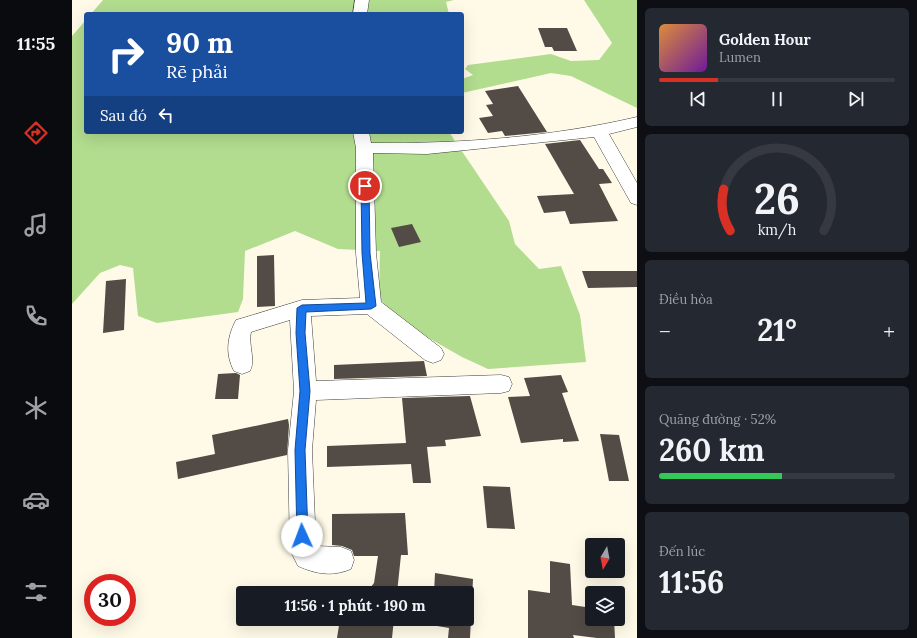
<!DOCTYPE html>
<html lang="vi">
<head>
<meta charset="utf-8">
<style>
	:root { --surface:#171b24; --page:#242831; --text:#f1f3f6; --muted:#9ea1a6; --line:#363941; --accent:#d93025 }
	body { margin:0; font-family:Lora,serif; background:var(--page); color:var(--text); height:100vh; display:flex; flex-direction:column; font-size:15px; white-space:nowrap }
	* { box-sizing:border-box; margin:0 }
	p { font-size:13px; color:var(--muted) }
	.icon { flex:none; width:22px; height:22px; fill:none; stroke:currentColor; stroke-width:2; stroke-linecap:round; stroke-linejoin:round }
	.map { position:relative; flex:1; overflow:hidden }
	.side { display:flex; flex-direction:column; gap:8px; padding:8px; background:#0d0f14; width:280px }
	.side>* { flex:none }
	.guide { position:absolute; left:12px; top:12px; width:380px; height:122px; border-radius:4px; box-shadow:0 4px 16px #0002; background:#1a4fa0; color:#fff; overflow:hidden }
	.needle { width:26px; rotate:190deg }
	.fabs { position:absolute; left:513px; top:538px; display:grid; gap:8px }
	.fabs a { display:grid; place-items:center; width:40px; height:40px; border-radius:4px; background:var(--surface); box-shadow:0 4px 16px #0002; font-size:20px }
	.speed { position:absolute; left:12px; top:574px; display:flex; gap:8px; font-size:20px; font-weight:700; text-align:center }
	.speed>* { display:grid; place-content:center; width:52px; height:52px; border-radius:50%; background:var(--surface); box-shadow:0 4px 16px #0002; line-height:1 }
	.speed .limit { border:6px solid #d22; background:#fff; color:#111 }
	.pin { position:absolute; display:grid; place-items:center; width:34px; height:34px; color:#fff; margin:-17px; border:2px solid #fff; border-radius:50%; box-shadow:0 1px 4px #0007 }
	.me { position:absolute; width:44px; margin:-22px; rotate:358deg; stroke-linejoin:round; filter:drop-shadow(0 0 3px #0008) }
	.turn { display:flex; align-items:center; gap:14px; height:84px; padding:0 16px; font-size:18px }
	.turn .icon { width:52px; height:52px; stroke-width:2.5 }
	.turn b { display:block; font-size:28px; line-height:34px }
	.then { display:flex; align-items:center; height:38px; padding:0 16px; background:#0003; gap:8px; font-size:15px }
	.big { font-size:30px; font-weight:800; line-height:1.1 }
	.side .card { flex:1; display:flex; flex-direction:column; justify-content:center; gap:6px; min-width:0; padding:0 14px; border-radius:6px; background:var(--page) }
	.side .dial { align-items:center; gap:0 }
	.dial svg { height:104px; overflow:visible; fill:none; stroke:var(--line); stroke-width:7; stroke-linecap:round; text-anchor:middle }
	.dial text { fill:var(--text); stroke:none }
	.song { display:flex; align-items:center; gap:12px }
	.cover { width:48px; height:48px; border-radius:6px; background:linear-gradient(135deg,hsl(30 70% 55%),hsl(280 70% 35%)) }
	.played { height:4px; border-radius:2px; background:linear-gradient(90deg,var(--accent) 25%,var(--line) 25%) }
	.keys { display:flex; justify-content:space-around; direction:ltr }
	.heat { display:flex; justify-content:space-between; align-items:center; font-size:22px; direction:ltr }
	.charge { height:6px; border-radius:3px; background:linear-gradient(90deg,#34c759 52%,var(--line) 0) }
	.trip { position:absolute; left:164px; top:586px; width:238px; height:40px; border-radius:4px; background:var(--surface); box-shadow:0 4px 16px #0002; font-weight:800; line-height:40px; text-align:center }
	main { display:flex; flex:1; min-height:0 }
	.dock { display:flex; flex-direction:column; width:72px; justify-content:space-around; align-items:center; background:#090b0e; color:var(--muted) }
	.dock .icon { width:28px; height:28px }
	.dock .active { color:var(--accent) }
	.dock b { font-size:18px; color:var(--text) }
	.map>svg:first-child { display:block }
</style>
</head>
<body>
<main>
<nav class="dock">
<b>11:55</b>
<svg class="icon active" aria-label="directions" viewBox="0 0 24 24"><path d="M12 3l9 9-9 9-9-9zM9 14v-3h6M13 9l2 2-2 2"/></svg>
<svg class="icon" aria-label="music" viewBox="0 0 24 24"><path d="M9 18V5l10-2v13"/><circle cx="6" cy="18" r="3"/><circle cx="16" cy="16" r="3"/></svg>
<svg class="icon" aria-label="phone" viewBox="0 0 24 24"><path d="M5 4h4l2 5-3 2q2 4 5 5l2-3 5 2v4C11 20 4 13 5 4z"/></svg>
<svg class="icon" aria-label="climate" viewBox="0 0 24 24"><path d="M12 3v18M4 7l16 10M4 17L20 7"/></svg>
<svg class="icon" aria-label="car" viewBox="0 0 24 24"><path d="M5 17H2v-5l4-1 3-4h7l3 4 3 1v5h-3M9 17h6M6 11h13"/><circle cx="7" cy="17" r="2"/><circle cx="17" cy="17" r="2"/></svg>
<svg class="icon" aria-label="filters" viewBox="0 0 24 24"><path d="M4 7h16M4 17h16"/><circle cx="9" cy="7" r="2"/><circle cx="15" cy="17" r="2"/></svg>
</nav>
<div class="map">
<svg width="565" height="638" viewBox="0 0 565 638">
	<rect width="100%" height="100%" fill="#fffae7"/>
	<path fill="#b2dc8e" d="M31,0H382L374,2L377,14H19Z
		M512,0H565V108L499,76L479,73L390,93V79L401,75L393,69L396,65L479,54L499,61L527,60L540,43Z
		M14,20V132H377L437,221L443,244L467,269L489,266L508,315L514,362L416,369L390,357L353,336L321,314L307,298L308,251L266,249L223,231L173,251L171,299L166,312L85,323L66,316L61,268L48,265L28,273L0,304V36Z"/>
	<path fill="#534b46" d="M466,28H495L505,51H482L480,47H473Z
		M446,86L475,132L433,136L430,131L416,133L407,118L421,116L414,105L421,104L413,91Z
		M508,140L527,169H531L540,183L527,184L546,221L498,224L493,211L472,213L465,196L502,194L473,144Z
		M340,224L349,242L327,247L319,228Z
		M202,255L203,306L185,307V256Z
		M510,271H565V287L516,288Z
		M54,279L52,330L31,333L34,281Z
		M352,361L355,376L262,379V365Z
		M164,373L168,375L166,399H143L146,374Z
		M489,375L496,392L490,393L507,441L491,442V439L449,443L436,397L458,396L452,378Z
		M398,396L409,436L373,440L374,446L355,447L359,483H341L339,464L255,467V446L334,443L330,398Z
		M216,419L217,425L215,455L106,479L104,462L143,454L140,435Z
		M528,434L547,435L557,481H537Z
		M411,486L438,487L443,529L415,528Z
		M333,513L336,555H329L325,593H272L273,588L295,592L302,583L306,556H282L280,550L270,546L260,545V514Z
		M478,561L498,564L500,605L520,608V619H542L543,638H525L501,635L502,638H456V590L478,593Z
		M363,573L401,579L398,638H376L377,628L359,625L360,619H395V593H362Z
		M268,619H322L320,638H265Z"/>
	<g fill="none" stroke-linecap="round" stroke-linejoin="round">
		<defs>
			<path id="street" d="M283,0H297L295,14H281Z
				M565,117V127L537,134L565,183V205L559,203L522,137L355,154L301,153L304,253L309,302L369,348L372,354L369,360L361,363L353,360L295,314L239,316L244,381L429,375L437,377L440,384L437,391L429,393L244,400L240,450L244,546L269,547L279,551L282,560L279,569C260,577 244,574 226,566L218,550L216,450L222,391L218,320L179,332C176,345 184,360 178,371L170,374L162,371C153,354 155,337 164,320L171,318L230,300L288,298L284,253V148L281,132H297L299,143C388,144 479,137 565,117Z"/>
		</defs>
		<use href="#street" stroke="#3d3d3d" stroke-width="1"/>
		<use href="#street" fill="#fff" fill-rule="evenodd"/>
	</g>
	<path fill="#1a73e8" stroke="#114b97" d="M293,183L297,186L298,253L304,306L299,309L234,312L233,333L238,391L233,450L236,536L235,540L230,542L226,540L225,536L223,450L228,391L224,333L225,308L230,305L294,303L290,253L289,186Z"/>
</svg>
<div class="fabs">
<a><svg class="needle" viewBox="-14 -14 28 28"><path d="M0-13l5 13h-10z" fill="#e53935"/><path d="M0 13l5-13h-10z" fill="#9ea1a6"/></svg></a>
<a><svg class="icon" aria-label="layers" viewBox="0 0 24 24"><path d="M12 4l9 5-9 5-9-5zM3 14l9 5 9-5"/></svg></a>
</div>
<div class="speed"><div class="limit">30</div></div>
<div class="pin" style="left:293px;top:186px;background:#d93025"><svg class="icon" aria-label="arrive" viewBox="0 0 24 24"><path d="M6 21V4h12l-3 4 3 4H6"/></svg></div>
<svg class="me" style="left:230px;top:536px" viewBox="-20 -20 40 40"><circle r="19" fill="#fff"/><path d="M0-13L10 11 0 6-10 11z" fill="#1a73e8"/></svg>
<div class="trip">11:56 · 1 phút · 190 m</div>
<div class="guide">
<div class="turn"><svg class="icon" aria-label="right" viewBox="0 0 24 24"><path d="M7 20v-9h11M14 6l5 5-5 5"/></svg><div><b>90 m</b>Rẽ phải</div></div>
<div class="then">Sau đó<svg class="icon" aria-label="left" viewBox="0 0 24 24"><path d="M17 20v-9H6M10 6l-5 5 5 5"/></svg></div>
</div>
</div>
<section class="side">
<div class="card">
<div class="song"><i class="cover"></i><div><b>Golden Hour</b><p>Lumen</p></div></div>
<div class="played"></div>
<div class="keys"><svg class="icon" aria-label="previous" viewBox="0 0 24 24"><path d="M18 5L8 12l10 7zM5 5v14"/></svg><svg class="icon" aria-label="pause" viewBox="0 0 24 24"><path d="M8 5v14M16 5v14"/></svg><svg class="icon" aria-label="next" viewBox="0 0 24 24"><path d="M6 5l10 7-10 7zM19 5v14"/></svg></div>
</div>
<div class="card dial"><svg viewBox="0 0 100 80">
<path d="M14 69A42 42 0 1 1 86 69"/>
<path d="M14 69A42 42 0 0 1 9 37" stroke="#d93025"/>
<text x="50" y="56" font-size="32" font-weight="700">26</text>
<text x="50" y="72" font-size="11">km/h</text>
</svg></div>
<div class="card"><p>Điều hòa</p>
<div class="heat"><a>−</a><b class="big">21°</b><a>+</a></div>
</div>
<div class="card"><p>Quãng đường · 52%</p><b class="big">260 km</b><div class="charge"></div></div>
<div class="card"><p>Đến lúc</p><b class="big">11:56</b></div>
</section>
</main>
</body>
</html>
